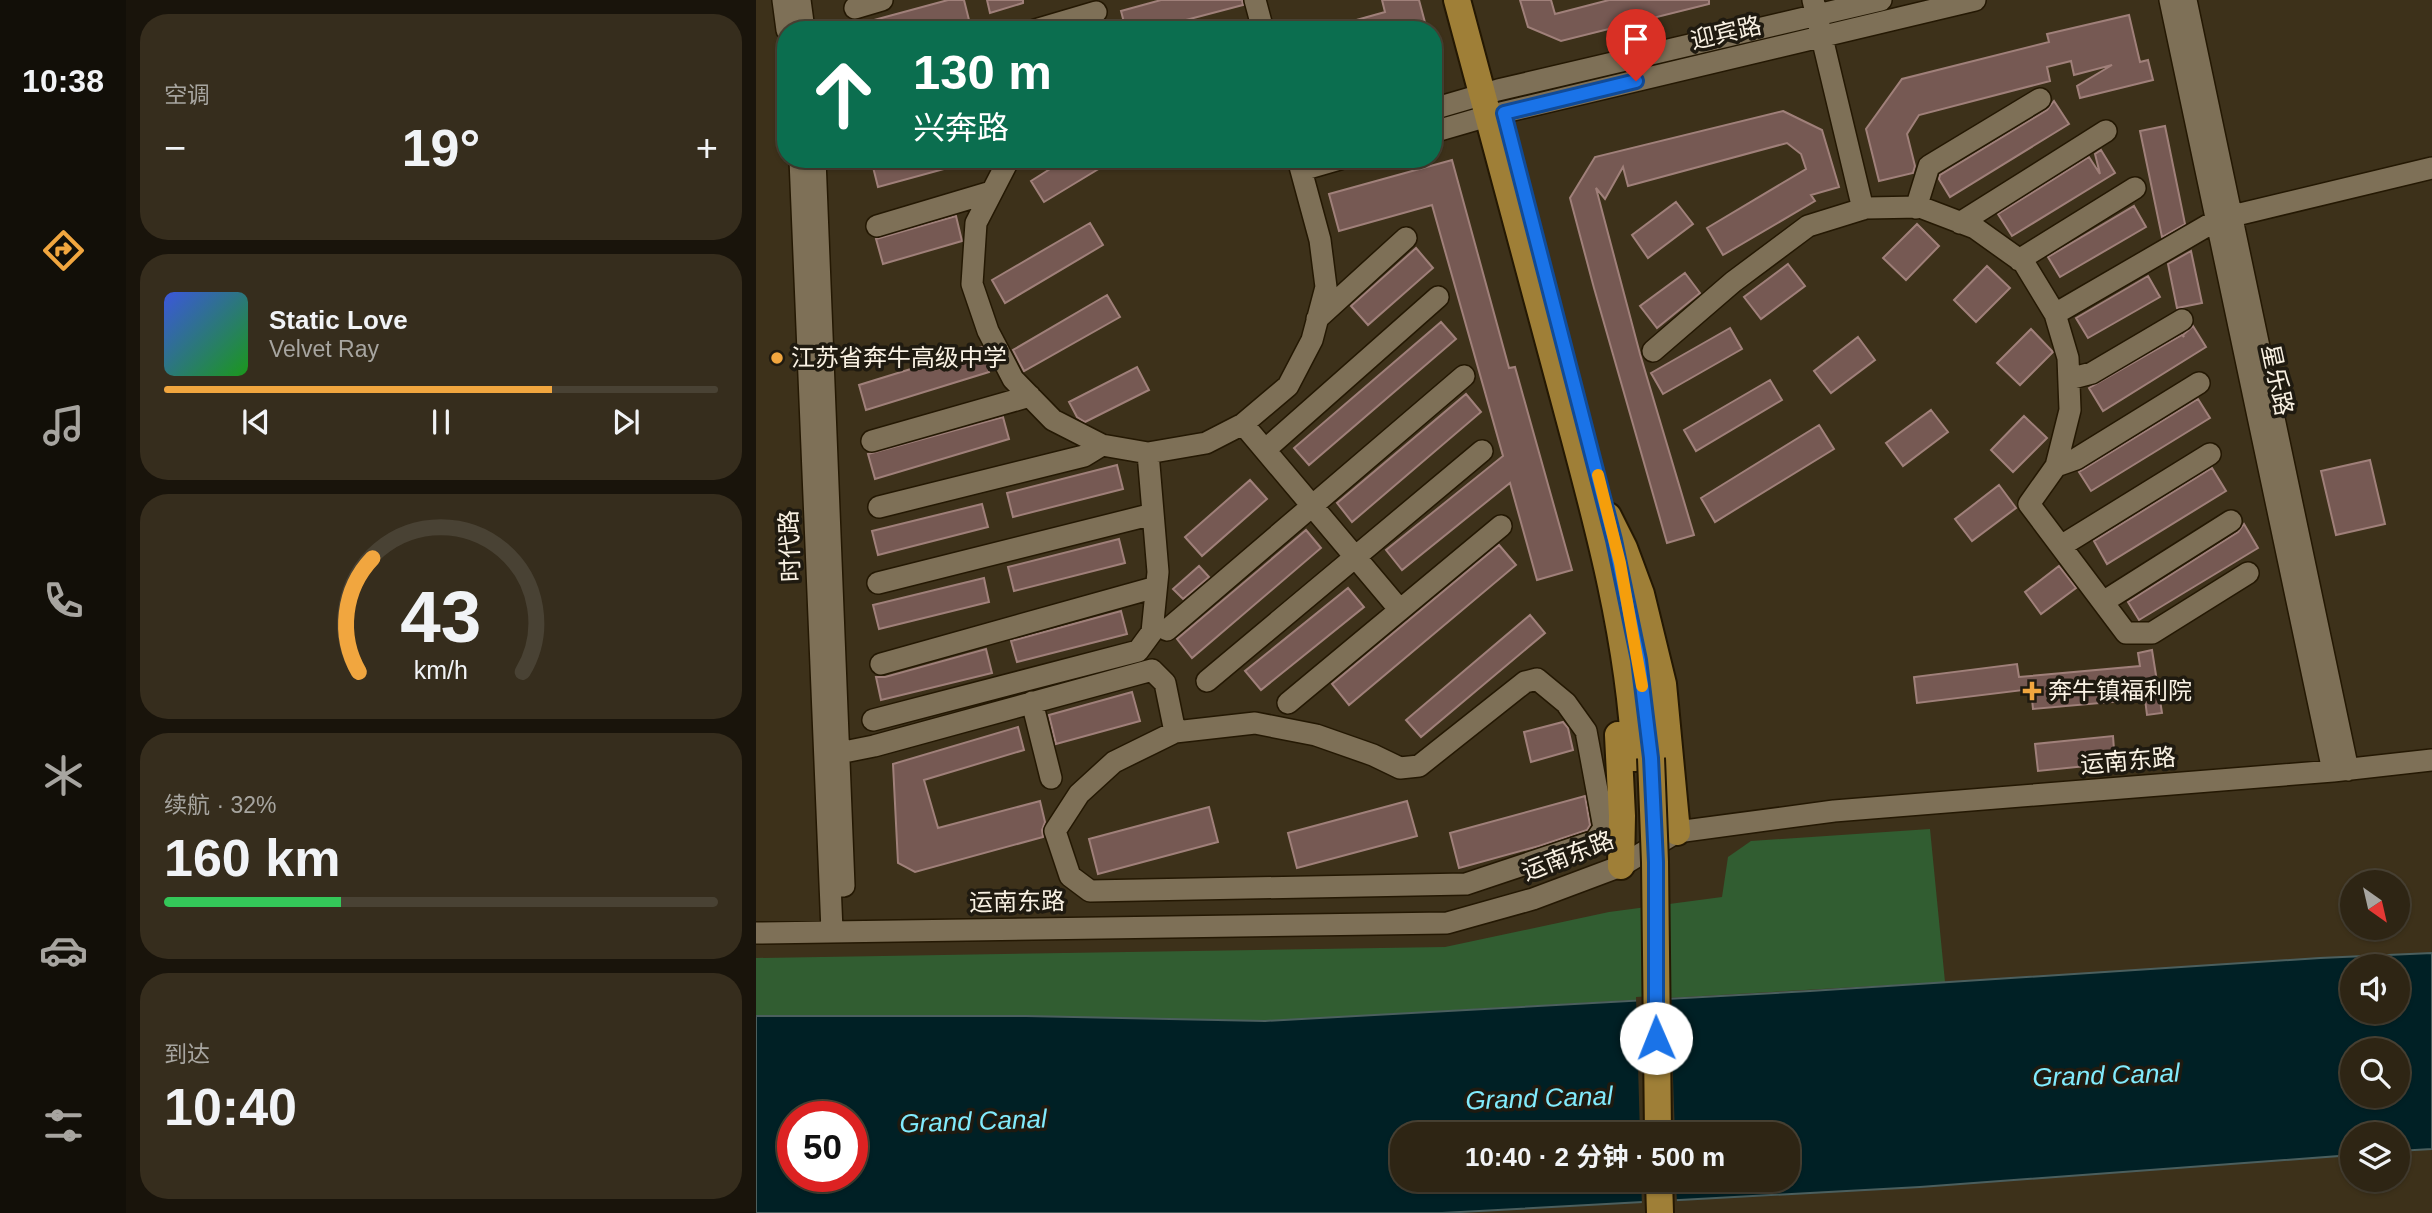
<!DOCTYPE html>
<html lang="zh">
<head>
<meta charset="utf-8">
<style>
	:root { --surface:#2e2514; --page:#362d1d; --text:#f1f3f6; --muted:#a7a5a0; --line:#494234; --accent:#f1a63f }
	body { margin:0; font-family:Helvetica,"Noto Sans SC",sans-serif; background:var(--page); color:var(--text); height:100vh; display:flex; flex-direction:column; font-size:26px; white-space:nowrap }
	* { box-sizing:border-box; margin:0 }
	p { font-size:23px; color:var(--muted) }
	.icon { flex:none; width:38px; height:38px; fill:none; stroke:currentColor; stroke-width:2; stroke-linecap:round; stroke-linejoin:round }
	.map { position:relative; flex:1; overflow:hidden }
	.details { display:flex; flex-direction:column; gap:14px; padding:14px; background:#19140b; width:630px }
	.details>* { flex:none }
	.hud { position:absolute; left:21px; top:21px; width:665px; height:147px; border-radius:28px; box-shadow:0 2px 5px #0004,0 0 0 2px var(--line); background:#0b6e4f; color:#fff; overflow:hidden }
	.needle { width:46px; rotate:146deg }
	.fabs { position:absolute; left:1584px; top:870px; display:grid; gap:14px }
	.fabs a { display:grid; place-items:center; width:70px; height:70px; border-radius:50%; background:var(--surface); box-shadow:0 2px 5px #0004,0 0 0 2px var(--line); font-size:35px }
	.speed { position:absolute; left:21px; top:1101px; display:flex; gap:14px; font-size:35px; font-weight:700; text-align:center }
	.speed>* { display:grid; place-content:center; width:91px; height:91px; border-radius:50%; background:var(--surface); box-shadow:0 2px 5px #0004,0 0 0 2px var(--line); line-height:1 }
	.speed .limit { border:10px solid #d22; background:#fff; color:#111 }
	.pin { position:absolute; display:grid; place-items:center; width:60px; height:60px; color:#fff; margin:-72px -30px; border-radius:50% 50% 50% 0; rotate:-45deg; box-shadow:0 0 7px #0007 }
	.pin .icon { rotate:45deg }
	.me { position:absolute; width:77px; margin:-38px; rotate:359deg; stroke-linejoin:round; filter:drop-shadow(0 0 5px #0008) }
	.turn { display:flex; align-items:center; gap:24px; height:147px; padding:0 21px; font-size:32px }
	.turn .icon { width:91px; height:91px; stroke-width:2.5 }
	.turn b { display:block; font-size:49px; line-height:60px }
	.big { font-size:52px; font-weight:700; line-height:1.1 }
	.details .widget { flex:1; display:flex; flex-direction:column; justify-content:center; gap:10px; min-width:0; padding:0 24px; border-radius:28px; background:var(--page) }
	.details .dial { align-items:center; gap:0 }
	.dial svg { height:182px; overflow:visible; fill:none; stroke:var(--line); stroke-width:7; stroke-linecap:round; text-anchor:middle }
	.dial text { fill:var(--text); stroke:none }
	.song { display:flex; align-items:center; gap:21px }
	.cover { width:84px; height:84px; border-radius:10px; background:linear-gradient(135deg,hsl(230 70% 55%),hsl(120 70% 35%)) }
	.played { height:7px; border-radius:4px; background:linear-gradient(90deg,var(--accent) 70%,var(--line) 70%) }
	.keys { display:flex; justify-content:space-around; direction:ltr }
	.heat { display:flex; justify-content:space-between; align-items:center; font-size:38px; direction:ltr }
	.charge { height:10px; border-radius:5px; background:linear-gradient(90deg,#34c759 32%,var(--line) 0) }
	.trip { position:absolute; left:634px; top:1122px; width:410px; height:70px; border-radius:28px; background:var(--surface); box-shadow:0 2px 5px #0004,0 0 0 2px var(--line); font-weight:700; line-height:70px; text-align:center }
	main { display:flex; flex:1; min-height:0 }
	.menu { display:flex; flex-direction:column; width:126px; justify-content:space-around; align-items:center; background:#120f08; color:var(--muted) }
	.menu .icon { width:49px; height:49px }
	.menu .on { color:var(--accent) }
	.menu b { font-size:32px; color:var(--text) }
	.map>svg:first-child { display:block }
</style>
</head>
<body>
<main>
<nav class="menu">
<b>10:38</b>
<svg class="icon on" aria-label="directions" viewBox="0 0 24 24"><path d="M12 3l9 9-9 9-9-9zM9 14v-3h6M13 9l2 2-2 2"/></svg>
<svg class="icon" aria-label="music" viewBox="0 0 24 24"><path d="M9 18V5l10-2v13"/><circle cx="6" cy="18" r="3"/><circle cx="16" cy="16" r="3"/></svg>
<svg class="icon" aria-label="phone" viewBox="0 0 24 24"><path d="M5 4h4l2 5-3 2q2 4 5 5l2-3 5 2v4C11 20 4 13 5 4z"/></svg>
<svg class="icon" aria-label="climate" viewBox="0 0 24 24"><path d="M12 3v18M4 7l16 10M4 17L20 7"/></svg>
<svg class="icon" aria-label="car" viewBox="0 0 24 24"><path d="M5 17H2v-5l4-1 3-4h7l3 4 3 1v5h-3M9 17h6M6 11h13"/><circle cx="7" cy="17" r="2"/><circle cx="17" cy="17" r="2"/></svg>
<svg class="icon" aria-label="filters" viewBox="0 0 24 24"><path d="M4 7h16M4 17h16"/><circle cx="9" cy="7" r="2"/><circle cx="15" cy="17" r="2"/></svg>
</nav>
<section class="details">
<div class="widget"><p>空调</p>
<div class="heat"><a>−</a><b class="big">19°</b><a>+</a></div>
</div>
<div class="widget">
<div class="song"><i class="cover"></i><div><b>Static Love</b><p>Velvet Ray</p></div></div>
<div class="played"></div>
<div class="keys"><svg class="icon" aria-label="previous" viewBox="0 0 24 24"><path d="M18 5L8 12l10 7zM5 5v14"/></svg><svg class="icon" aria-label="pause" viewBox="0 0 24 24"><path d="M8 5v14M16 5v14"/></svg><svg class="icon" aria-label="next" viewBox="0 0 24 24"><path d="M6 5l10 7-10 7zM19 5v14"/></svg></div>
</div>
<div class="widget dial"><svg viewBox="0 0 100 80">
<path d="M14 69A42 42 0 1 1 86 69"/>
<path d="M14 69A42 42 0 0 1 20 19" stroke="#f1a63f"/>
<text x="50" y="56" font-size="32" font-weight="700">43</text>
<text x="50" y="72" font-size="11">km/h</text>
</svg></div>
<div class="widget"><p>续航 · 32%</p><b class="big">160 km</b><div class="charge"></div></div>
<div class="widget"><p>到达</p><b class="big">10:40</b></div>
</section>
<div class="map">
<svg width="1676" height="1213" viewBox="0 0 1676 1213">
	<rect width="100%" height="100%" fill="#3d311a"/>
	<path fill="#315d31" d="M1174,829L1189,982L509,1021L270,1016H0V958L689,947L853,912L966,897L972,857L995,841Z"/>
	<path fill="#002025" stroke="#4b5f5e" stroke-width="2" fill-rule="evenodd" d="M1676,953V1149L1642,1151V1134H1596V1155L1164,1187L686,1213H0V1016H270L509,1021L1054,991L1564,958ZM1596,966H1642V1012H1596ZM1596,1050H1642V1096H1596ZM37,1116H96V1176H37ZM646,1134H1031V1180H646Z"/>
	<path fill="#3d311a" d="M914,995L919,1134H884L880,997Z
		M885,1180H920L921,1204L886,1206Z"/>
	<path fill="#765953" stroke="#a0807a" stroke-width="2" d="M192,0H208L213,20L179,30H97L96,26Z
		M231,0H267V3L234,13Z
		M405,0H486L487,5L392,30H370L365,11Z
		M626,0H663L671,30H580L579,26L629,12Z
		M764,0H795L799,14L853,0H953V4L805,41L772,27Z
		M1373,15L1384,62L1392,60L1397,80L1324,98L1321,86L1356,65L1318,75L1315,61L1291,67L1294,81L1163,115L1151,134L1159,166L1157,173L1123,181L1110,129L1146,79L1293,42L1291,34Z
		M1298,101L1313,124L1194,197L1183,179L1184,175L1291,110Z
		M1027,111L1066,130L1083,187L1055,195L1059,201L967,255L951,228L1050,169L1045,154L1031,143L872,186L867,167L849,199L840,188L884,354L938,535L911,543L838,288L814,198L839,157Z
		M1409,126L1429,224L1406,237L1384,131Z
		M1345,150L1359,173L1256,236L1242,214L1333,157L1344,174L1339,154Z
		M130,159H210V163L122,187L116,163Z
		M310,159H359L288,202L275,181Z
		M696,160L753,368L759,367L816,570L781,580L754,483L646,570L630,550L747,456L676,205L583,231L573,194Z
		M920,202L937,224L892,258L876,235Z
		M1378,206L1390,227L1304,277L1292,257Z
		M200,216L206,241L127,264L120,239Z
		M334,223L347,245L249,303L236,280Z
		M1161,224L1183,246L1150,280L1127,258Z
		M660,248L677,268L612,325L595,306Z
		M1435,251L1446,303L1421,308L1412,264Z
		M1032,264L1049,286L1005,319L988,297Z
		M1231,266L1254,288L1220,322L1198,300Z
		M929,273L944,293L901,328L884,306Z
		M1392,276L1404,297L1332,338L1320,318Z
		M351,295L364,317L268,371L257,350Z
		M685,322L700,339L553,465L538,448Z
		M1437,326L1450,347L1347,411L1333,388L1426,335L1428,337L1427,335Z
		M974,328L986,349L907,394L895,373Z
		M1275,329L1297,352L1264,385L1241,363Z
		M1102,337L1119,360L1075,393L1058,371Z
		M226,347L233,372L110,410L103,385Z
		M381,367L393,390L329,422L321,417L313,402Z
		M1014,380L1026,400L940,451L928,430Z
		M710,394L725,412L596,522L581,503Z
		M1442,399L1454,418L1335,491L1323,472Z
		M1175,410L1192,432L1147,466L1130,443Z
		M1268,416L1291,438L1257,472L1235,450Z
		M247,417L253,439L119,479L112,454Z
		M1063,425L1078,449L959,522L945,498Z
		M1614,460L1629,524L1580,535L1565,471Z
		M361,465L367,489L257,517L251,493Z
		M1456,468L1470,491L1351,564L1338,541Z
		M494,480L511,499L446,556L429,537Z
		M1243,485L1260,508L1216,541L1199,519Z
		M226,504L232,527L122,555L116,531Z
		M1488,524L1502,548L1383,620L1372,602L1482,532Z
		M550,530L565,548L436,658L421,639Z
		M363,539L369,563L258,591L252,567Z
		M743,545L760,565L593,705L576,684Z
		M443,566L453,577L427,599L417,589Z
		M1303,566L1320,588L1285,614L1269,592Z
		M228,578L233,602L123,629L117,605Z
		M592,588L608,607L505,690L489,671Z
		M365,611L371,634L261,662L255,641Z
		M774,615L789,633L665,737L650,720Z
		M230,649L236,673L125,700L120,677H129Z
		M1396,650L1406,713L1391,715L1389,699L1277,709L1275,689L1161,703L1158,677L1261,664L1263,677L1384,666L1382,653Z
		M376,692L384,721L300,744L293,715Z
		M807,722L812,728L817,750L775,762L768,732Z
		M262,727L268,750L168,780L182,828L284,801L289,822L286,830L287,837L159,872L142,863L137,764Z
		M1357,736L1359,763L1282,771L1279,744Z
		M829,796L834,825L831,830L783,846L703,868L694,833Z
		M651,801L661,836L541,868L532,833Z
		M453,807L462,842L342,874L333,839Z"/>
	<g fill="none" stroke-linecap="round" stroke-linejoin="round">
		<defs>
			<path id="minor" d="M27,0L31,30
				M44,0L48,30
				M499,0L507,30
				M1057,0L1107,209
				M1414,0L1577,771
				M1430,0L1592,770
				M99,8L126,0
				M279,30L340,12
				M677,109L742,90L1125,0
				M677,132L732,116L1219,0
				M44,159L76,931
				M59,159L88,886
				M253,159L220,223L216,284L232,331L257,379L297,420L346,445L392,453L450,443L487,424L532,386L556,340L570,287L564,240L542,159
				M546,170L584,159
				M1160,208L1173,166L1284,99
				M1476,216L1676,168
				M1204,223L1350,131
				M121,226L235,192
				M1263,260L1379,188
				M1299,314L1461,220
				M561,319L650,238
				M897,351L977,282L1052,226L1110,208L1164,207L1219,228L1268,263L1299,314L1312,358L1314,410L1300,466L1273,504L1370,633H1396L1492,573
				M1313,379L1336,373L1426,320
				M487,424L644,610
				M116,441L274,396
				M509,450L682,297
				M1300,466L1320,459L1443,383
				M123,507L328,456L346,445
				M1305,546L1454,454
				M122,583L397,514
				M1347,602L1475,521
				M411,630L708,376
				M125,664L400,587
				M781,679L810,703L830,731L848,828L839,841L710,884L334,891L314,876L299,831L323,794L358,762L419,732L499,723L560,735L617,755L644,768L663,766L769,682Z
				M451,681L726,451
				M276,702L295,778
				M532,703L745,526
				M117,720L382,651L396,632L402,572L392,453
				M83,753L118,746L396,670L409,683L419,732
				M0,933L691,923L777,899L865,866L921,832L1078,811L1577,771L1676,760"/>
			<path id="major" d="M701,0C736,128 770,256 804,384C837,507 873,631 879,758
				M852,516L868,548L885,594L907,684L921,832
				M862,735L866,816L865,866
				M903,1180L904,1213"/>
		</defs>
		<use href="#minor" stroke="#241803" stroke-width="24"/>
		<use href="#major" stroke="#241803" stroke-width="30"/>
		<use href="#minor" stroke="#7e7057" stroke-width="21"/>
		<use href="#major" stroke="#9f7f37" stroke-width="26"/>
		<defs>
			<path id="major-bridge" d="M895,758L899,862L902,1134"/>
		</defs>
		<use href="#major-bridge" stroke="#241803" stroke-width="30" stroke-linecap="butt"/>
		<use href="#major-bridge" stroke="#9f7f37" stroke-width="26"/>
	</g>
	<g fill="none" stroke-linecap="round" stroke-linejoin="round">
		<defs>
			<path id="route" d="M880,81L748,113L858,540L883,660L895,758L900,862V1038"/>
		</defs>
		<use href="#route" stroke="#114b97" stroke-width="18"/>
		<use href="#route" stroke="#1a73e8" stroke-width="12"/>
		<path stroke="#f59e0b" stroke-width="12" d="M842,475L864,563L886,686"/>
	</g>
	<g fill="#f1a63f" stroke="#1f1a10" stroke-width="2.5">
		<circle cx="21" cy="358" r="7"/>
		<path d="M1272.5 680.5h7v7h7v7h-7v7h-7v-7h-7v-7h7z"/>
	</g>
	<g text-anchor="middle" stroke-width="7" stroke-linejoin="round" paint-order="stroke">
		<g font-size="24" fill="#f9f1e3" stroke="#1f1a10">
			<text transform="translate(970 33) rotate(-13)" y="8">迎宾路</text>
			<text transform="translate(1521 380) rotate(78)" y="8">星乐路</text>
			<text transform="translate(34 546) rotate(-92)" y="8">时代路</text>
			<text transform="translate(1372 761) rotate(-5)" y="8">运南东路</text>
			<text transform="translate(812 856) rotate(-21)" y="8">运南东路</text>
			<text transform="translate(261 902) rotate(-1)" y="8">运南东路</text>
		</g>
		<g font-size="24" fill="#f9f1e3" stroke="#1f1a10" text-anchor="start">
			<text x="35" y="366">江苏省奔牛高级中学</text>
			<text x="1292" y="699">奔牛镇福利院</text>
		</g>
		<g font-size="26" font-style="italic" fill="#81ebfd" stroke="#1f1a10">
			<text transform="translate(1350 1075) rotate(-2)" y="9">Grand Canal</text>
			<text transform="translate(783 1098) rotate(-2)" y="9">Grand Canal</text>
			<text transform="translate(217 1121) rotate(-2)" y="9">Grand Canal</text>
		</g>
	</g>
</svg>
<div class="fabs">
<a><svg class="needle" viewBox="-14 -14 28 28"><path d="M0-13l5 13h-10z" fill="#e53935"/><path d="M0 13l5-13h-10z" fill="#a7a5a0"/></svg></a>
<a><svg class="icon" aria-label="sound" viewBox="0 0 24 24"><path d="M4 9h4l5-4v14l-5-4H4zM17 9q2 3 0 6"/></svg></a>
<a><svg class="icon" aria-label="search" viewBox="0 0 24 24"><circle cx="10" cy="10" r="6"/><path d="M15 15l6 6"/></svg></a>
<a><svg class="icon" aria-label="layers" viewBox="0 0 24 24"><path d="M12 4l9 5-9 5-9-5zM3 14l9 5 9-5"/></svg></a>
</div>
<div class="speed"><div class="limit">50</div></div>
<div class="pin" style="left:880px;top:81px;background:#d93025"><svg class="icon" aria-label="arrive" viewBox="0 0 24 24"><path d="M6 21V4h12l-3 4 3 4H6"/></svg></div>
<svg class="me" style="left:900px;top:1038px" viewBox="-20 -20 40 40"><circle r="19" fill="#fff"/><path d="M0-13L10 11 0 6-10 11z" fill="#1a73e8"/></svg>
<div class="trip">10:40 · 2 分钟 · 500 m</div>
<div class="hud">
<div class="turn"><svg class="icon" aria-label="ahead" viewBox="0 0 24 24"><path d="M12 20V5M6 11l6-6 6 6"/></svg><div><b>130 m</b>兴奔路</div></div>
</div>
</div>
</main>
</body>
</html>
